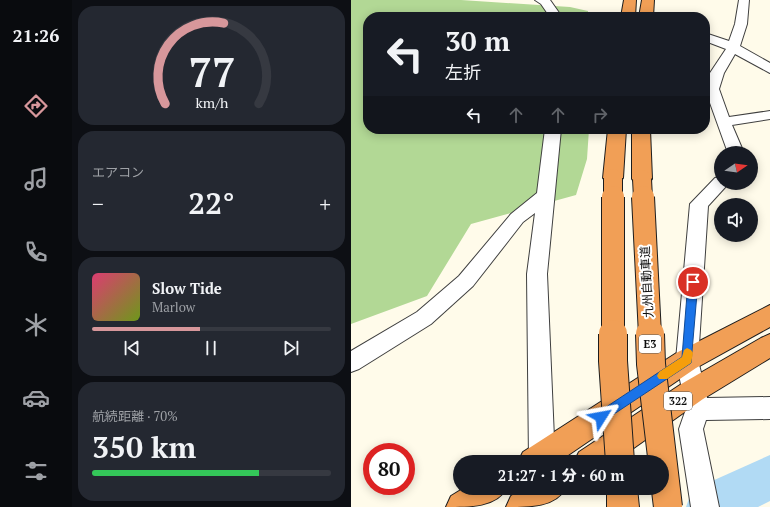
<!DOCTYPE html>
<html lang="ja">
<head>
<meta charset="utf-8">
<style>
	:root { --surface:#171b24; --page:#242831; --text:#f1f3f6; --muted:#9ea1a6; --line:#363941; --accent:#d7979b }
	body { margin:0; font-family:"PT Serif","Noto Sans JP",serif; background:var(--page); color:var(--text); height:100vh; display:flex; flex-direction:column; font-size:15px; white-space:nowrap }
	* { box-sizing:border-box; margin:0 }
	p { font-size:13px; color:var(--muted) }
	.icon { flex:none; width:22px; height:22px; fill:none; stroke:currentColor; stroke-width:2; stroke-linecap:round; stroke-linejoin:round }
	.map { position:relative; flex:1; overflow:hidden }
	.side { display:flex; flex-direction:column; gap:6px; padding:6px; background:#0d0f14; width:279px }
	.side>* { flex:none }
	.banner { position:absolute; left:12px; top:12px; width:347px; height:122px; border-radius:16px; box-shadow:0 2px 10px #0003; background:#171b24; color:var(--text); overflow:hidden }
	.needle { width:26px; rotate:77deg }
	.buttons { position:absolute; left:363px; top:146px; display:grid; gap:8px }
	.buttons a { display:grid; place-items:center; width:44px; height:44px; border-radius:50%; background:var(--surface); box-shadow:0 2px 10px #0003; font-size:20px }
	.speed { position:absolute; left:12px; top:443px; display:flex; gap:8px; font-size:20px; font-weight:700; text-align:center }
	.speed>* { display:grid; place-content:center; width:52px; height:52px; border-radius:50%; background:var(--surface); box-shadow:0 2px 10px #0003; line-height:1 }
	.speed .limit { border:6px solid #d22; background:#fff; color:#111 }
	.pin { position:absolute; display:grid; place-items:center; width:34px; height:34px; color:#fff; margin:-17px; border:2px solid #fff; border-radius:50%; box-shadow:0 1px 4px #0007 }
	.me { position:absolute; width:44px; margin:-22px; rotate:56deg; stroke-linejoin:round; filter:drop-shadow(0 0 3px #0008) }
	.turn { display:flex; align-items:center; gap:14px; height:84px; padding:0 16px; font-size:18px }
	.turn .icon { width:52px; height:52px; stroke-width:2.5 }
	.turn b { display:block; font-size:28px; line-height:34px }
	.lanes { display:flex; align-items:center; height:38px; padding:0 16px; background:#0003; justify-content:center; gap:20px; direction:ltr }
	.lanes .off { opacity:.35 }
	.big { font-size:30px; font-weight:800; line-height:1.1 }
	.side .tile { flex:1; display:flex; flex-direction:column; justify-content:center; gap:6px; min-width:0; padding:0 14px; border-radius:16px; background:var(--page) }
	.side .dial { align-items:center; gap:0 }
	.dial svg { height:104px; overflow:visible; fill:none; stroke:var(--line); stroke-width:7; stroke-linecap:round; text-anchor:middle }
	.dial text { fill:var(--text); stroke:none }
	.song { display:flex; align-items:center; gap:12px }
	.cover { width:48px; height:48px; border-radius:6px; background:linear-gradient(135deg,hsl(340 70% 55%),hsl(80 70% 35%)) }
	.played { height:4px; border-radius:2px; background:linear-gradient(90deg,var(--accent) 45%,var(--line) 45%) }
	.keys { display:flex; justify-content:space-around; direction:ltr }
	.heat { display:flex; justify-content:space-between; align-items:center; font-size:22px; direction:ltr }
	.charge { height:6px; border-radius:3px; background:linear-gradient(90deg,#34c759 70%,var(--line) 0) }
	.trip { position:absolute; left:102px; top:455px; width:216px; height:40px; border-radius:20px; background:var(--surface); box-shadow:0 2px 10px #0003; font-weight:800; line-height:40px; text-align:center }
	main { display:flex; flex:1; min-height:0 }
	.dock { display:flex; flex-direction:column; width:72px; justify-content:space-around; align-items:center; background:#090b0e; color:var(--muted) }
	.dock .icon { width:28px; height:28px }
	.dock .current { color:var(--accent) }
	.dock b { font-size:18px; color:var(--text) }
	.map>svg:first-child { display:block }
</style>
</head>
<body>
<main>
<nav class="dock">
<b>21:26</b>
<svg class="icon current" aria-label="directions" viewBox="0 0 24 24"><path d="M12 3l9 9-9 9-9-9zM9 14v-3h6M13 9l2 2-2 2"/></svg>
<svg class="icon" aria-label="music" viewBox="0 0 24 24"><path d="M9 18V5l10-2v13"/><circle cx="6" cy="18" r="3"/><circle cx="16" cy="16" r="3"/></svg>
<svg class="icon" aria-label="phone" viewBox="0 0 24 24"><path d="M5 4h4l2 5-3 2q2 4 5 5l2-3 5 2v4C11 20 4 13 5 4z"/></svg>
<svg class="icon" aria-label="climate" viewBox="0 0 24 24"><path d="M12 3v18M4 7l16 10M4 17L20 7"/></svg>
<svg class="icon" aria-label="car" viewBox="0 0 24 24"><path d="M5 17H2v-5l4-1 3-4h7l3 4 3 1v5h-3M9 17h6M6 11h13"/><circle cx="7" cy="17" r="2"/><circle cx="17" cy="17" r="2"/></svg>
<svg class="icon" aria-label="filters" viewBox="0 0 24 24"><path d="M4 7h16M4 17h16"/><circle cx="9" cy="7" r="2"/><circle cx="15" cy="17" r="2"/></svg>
</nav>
<section class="side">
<div class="tile dial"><svg viewBox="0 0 100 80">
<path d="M14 69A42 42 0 1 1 86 69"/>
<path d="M14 69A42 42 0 0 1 59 7" stroke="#d7979b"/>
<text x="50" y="56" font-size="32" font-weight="700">77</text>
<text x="50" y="72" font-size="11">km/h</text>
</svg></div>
<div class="tile"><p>エアコン</p>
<div class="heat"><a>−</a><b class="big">22°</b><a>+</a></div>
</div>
<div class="tile">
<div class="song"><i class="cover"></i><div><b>Slow Tide</b><p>Marlow</p></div></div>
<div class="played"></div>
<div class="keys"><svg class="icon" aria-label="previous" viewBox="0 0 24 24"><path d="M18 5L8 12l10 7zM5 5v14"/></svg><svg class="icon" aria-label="pause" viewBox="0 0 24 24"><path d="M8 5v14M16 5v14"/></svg><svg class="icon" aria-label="next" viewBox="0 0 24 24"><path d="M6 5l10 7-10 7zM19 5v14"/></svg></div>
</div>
<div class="tile"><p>航続距離 · 70%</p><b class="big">350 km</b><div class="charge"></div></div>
</section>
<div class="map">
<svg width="419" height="507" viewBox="0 0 419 507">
	<rect width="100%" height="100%" fill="#fffbea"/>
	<path fill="#b2d895" d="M0,0H110L219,7L237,11V17H17V129H238L236,159L225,195L120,224L76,296L0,324Z"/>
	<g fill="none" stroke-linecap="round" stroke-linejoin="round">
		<path fill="#b1daf4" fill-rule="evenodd" d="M419,455V501L407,507H335L341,490Z"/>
		<defs>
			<path id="minor" d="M184,0H199L211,17H199L190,4Z
				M388,0H398L396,24L389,46L419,63V73L384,54L373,73L368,89L378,117L419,111V119L381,125L393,153H377L354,89L359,73L375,49L354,41V33L378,41L384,24Z
				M194,129H210L196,274L204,462H178L176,274L184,213L172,222L122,286L80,324L8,369L0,372V351L66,312L108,276L160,214L186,193Z
				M370,177V183H378L357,206L347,360L356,398L419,397V419L355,420L352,429L368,507H340L328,429L335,409L325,360L339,204L364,178Z"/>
			<path id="highway" d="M273,0H285L284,17H270Z
				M291,0H303L302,17H288Z
				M257,129H275L272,178L269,182L262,184L255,182L252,178Z
				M281,129H299L301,179L298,183L291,185L284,183L281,179Z
				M419,305V327L345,368L207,462H167L172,452L327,352Z
				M419,334V358L352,399L263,462H223L228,452L332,383L410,338Z
				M113,488H156C145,507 120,507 95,507L100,496Z
				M172,488H215C204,507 180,507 155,507L160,496Z
				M256,488H286L288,507H256Z"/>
		</defs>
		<use href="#minor" stroke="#3f3f3f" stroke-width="2"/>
		<use href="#highway" stroke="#1d1d1d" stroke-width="2"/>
		<use href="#minor" fill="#fff" fill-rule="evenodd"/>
		<use href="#highway" fill="#f19f56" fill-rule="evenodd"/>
		<defs>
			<path id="highway-bridge-far2" d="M262,178V198
				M291,179L292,198"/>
			<path id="highway-bridge-far1" d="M262,197V335
				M292,197L299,335"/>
			<path id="highway-bridge" d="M262,334V361L269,462
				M299,334L300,364L317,507"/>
		</defs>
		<use href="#highway-bridge-far2" stroke="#1d1d1d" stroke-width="20" stroke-linecap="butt"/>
		<use href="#highway-bridge-far1" stroke="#1d1d1d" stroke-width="24" stroke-linecap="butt"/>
		<use href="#highway-bridge" stroke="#1d1d1d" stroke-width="30" stroke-linecap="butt"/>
		<use href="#highway-bridge-far2" stroke="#f19f56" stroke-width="18"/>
		<use href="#highway-bridge-far1" stroke="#f19f56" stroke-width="22"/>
		<use href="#highway-bridge" stroke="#f19f56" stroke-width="28"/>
	</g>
	<path fill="#1a73e8" stroke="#114b97" d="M342,278L347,282L340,363L254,420L250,422L246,420L245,417L246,413L331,357L337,282Z"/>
	<path fill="#f59e0b" d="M336,348L340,350L342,353L340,363L316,379H308L306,376L308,372L331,357L333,350Z"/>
	<g text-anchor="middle" stroke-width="4" stroke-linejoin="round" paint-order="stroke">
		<g fill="#fff" stroke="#555" stroke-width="1">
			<rect x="288" y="335" width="22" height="18" rx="3"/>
			<rect x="313" y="392" width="28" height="18" rx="3"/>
		</g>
		<g font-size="11" font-weight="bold" fill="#0c0c0c">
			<text x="299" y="348">E3</text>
			<text x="327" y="405">322</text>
		</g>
		<g font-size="12" fill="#0c0c0c" stroke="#fff">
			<text transform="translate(296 282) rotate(-93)" y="4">九州自動車道</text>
		</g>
	</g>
</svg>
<div class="buttons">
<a><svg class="needle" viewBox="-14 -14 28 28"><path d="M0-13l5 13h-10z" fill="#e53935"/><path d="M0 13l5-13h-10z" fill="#9ea1a6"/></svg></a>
<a><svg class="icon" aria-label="sound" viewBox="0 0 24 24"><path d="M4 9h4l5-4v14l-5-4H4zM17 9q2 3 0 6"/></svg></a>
</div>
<div class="speed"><div class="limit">80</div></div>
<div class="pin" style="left:342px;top:282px;background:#d93025"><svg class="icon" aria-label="arrive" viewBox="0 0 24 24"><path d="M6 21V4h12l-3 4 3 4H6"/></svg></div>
<svg class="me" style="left:250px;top:417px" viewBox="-20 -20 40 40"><path d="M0-17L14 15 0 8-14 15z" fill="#1a73e8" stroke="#fff" stroke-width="4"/></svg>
<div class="trip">21:27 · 1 分 · 60 m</div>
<div class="banner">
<div class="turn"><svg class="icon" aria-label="left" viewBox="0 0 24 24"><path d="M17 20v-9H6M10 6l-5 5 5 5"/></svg><div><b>30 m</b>左折</div></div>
<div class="lanes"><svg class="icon" aria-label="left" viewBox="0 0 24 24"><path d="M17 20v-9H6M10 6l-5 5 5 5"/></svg><svg class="icon off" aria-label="ahead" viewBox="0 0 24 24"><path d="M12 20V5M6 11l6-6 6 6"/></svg><svg class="icon off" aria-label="ahead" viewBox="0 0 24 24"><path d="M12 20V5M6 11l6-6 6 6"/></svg><svg class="icon off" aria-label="right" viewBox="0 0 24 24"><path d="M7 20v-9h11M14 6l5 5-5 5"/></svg></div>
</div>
</div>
</main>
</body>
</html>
